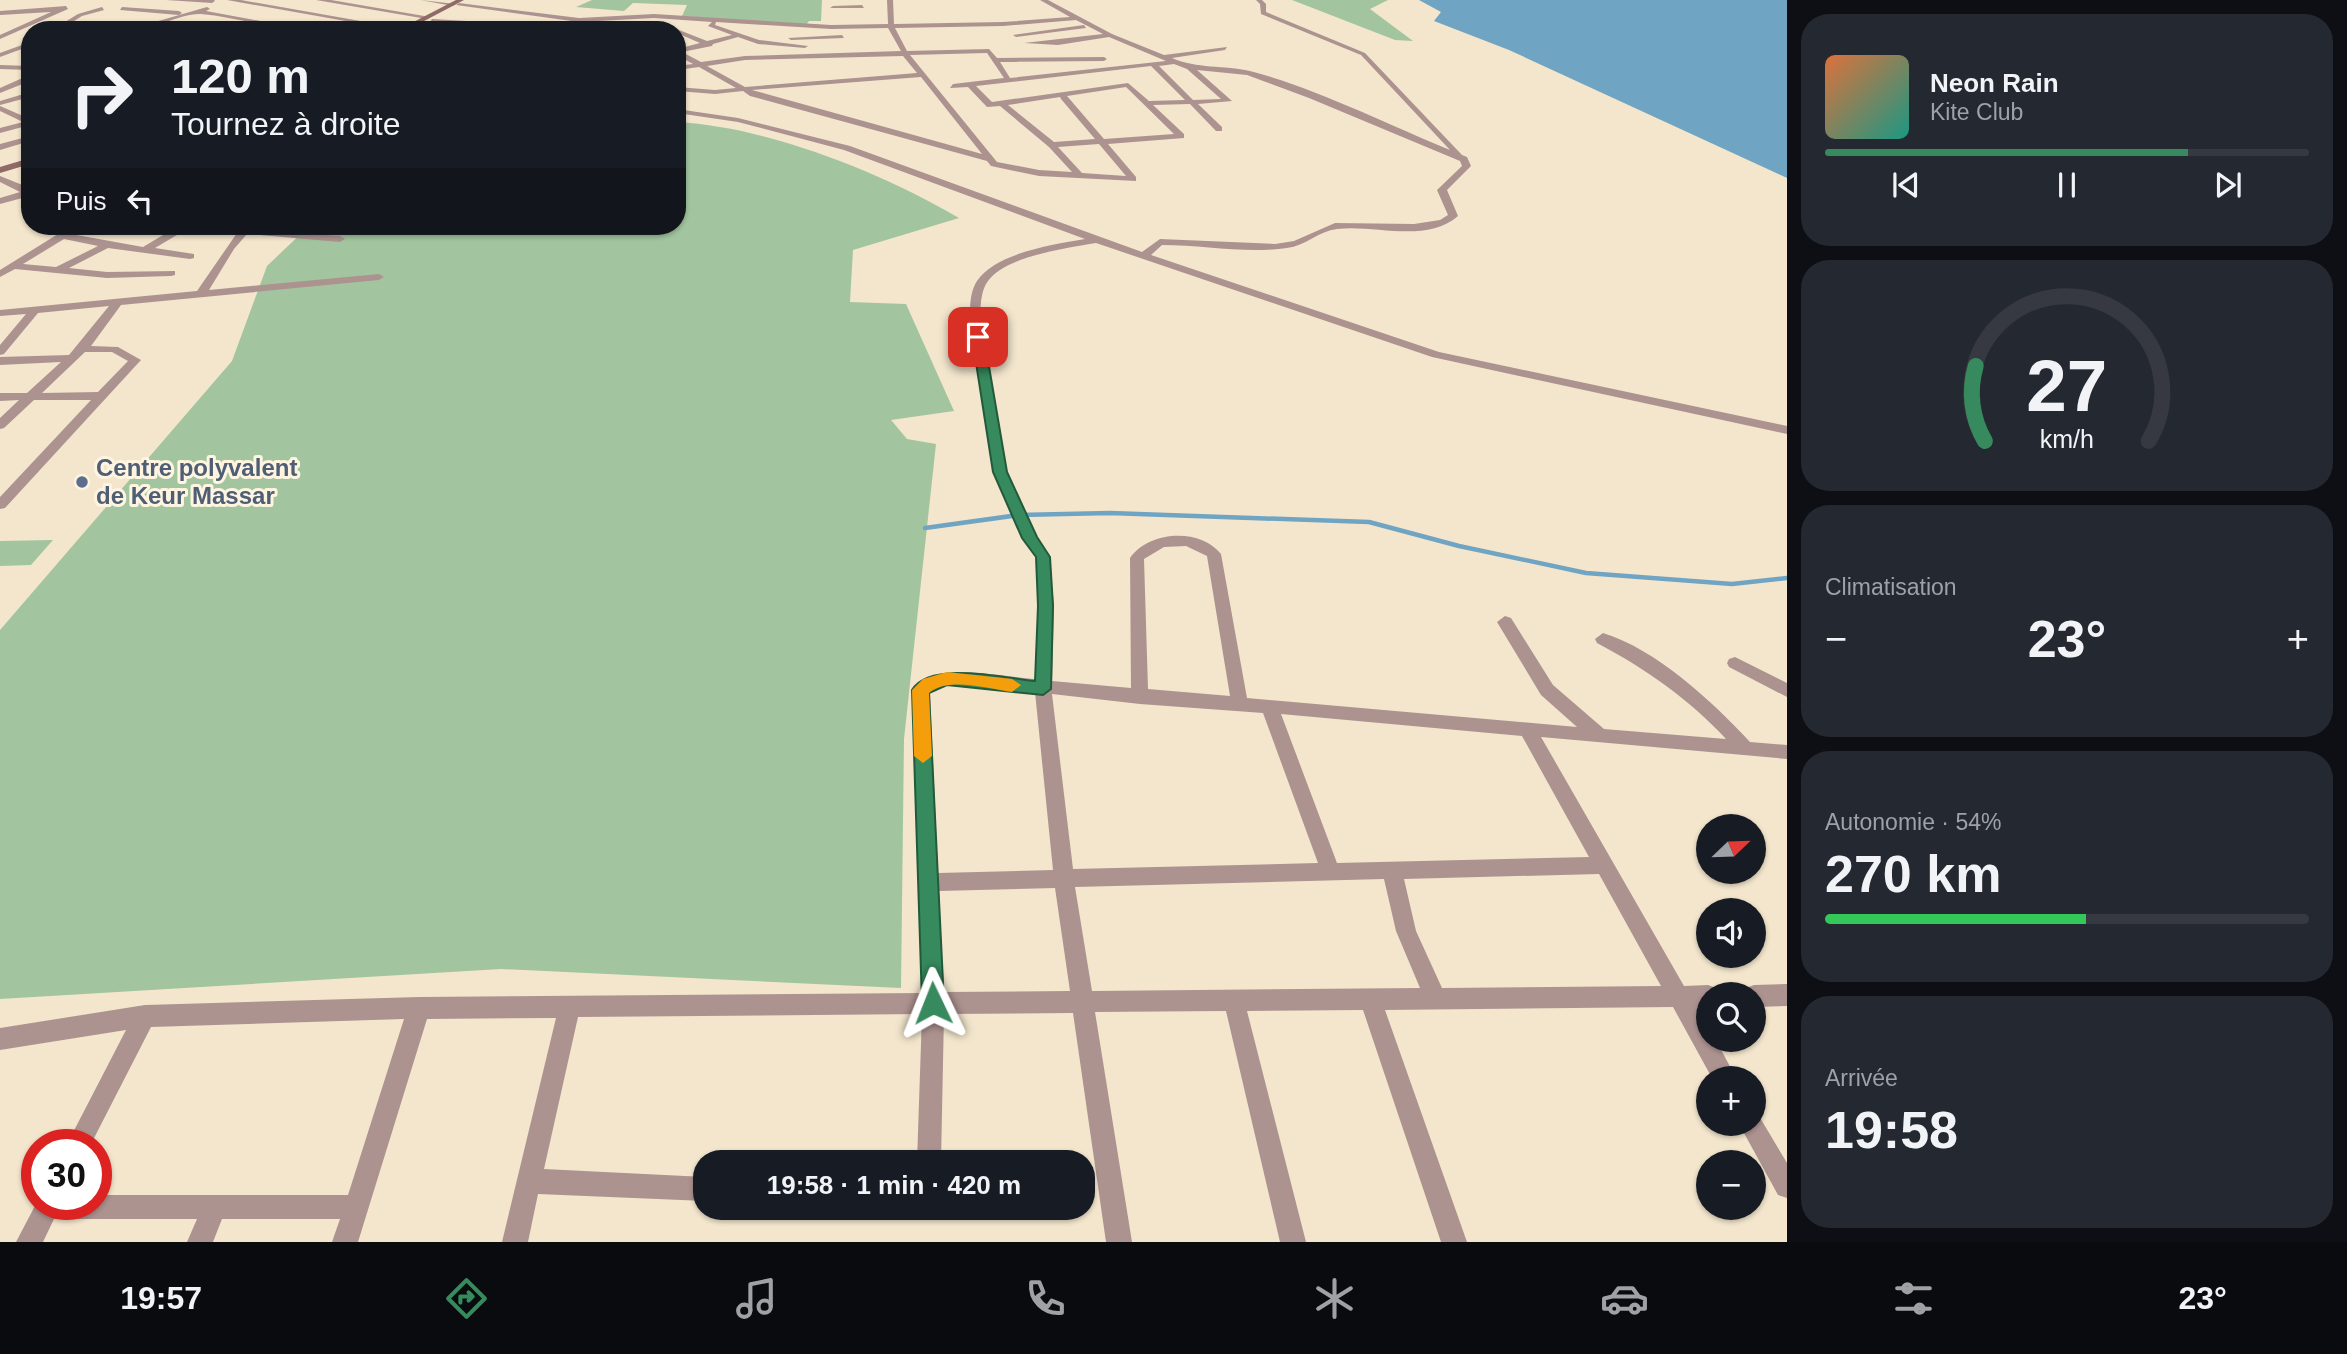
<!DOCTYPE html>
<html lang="fr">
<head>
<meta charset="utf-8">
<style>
	:root { --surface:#171b24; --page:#242831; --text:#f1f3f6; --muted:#9ea1a6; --line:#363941; --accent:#368a5d }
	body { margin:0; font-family:Arial,sans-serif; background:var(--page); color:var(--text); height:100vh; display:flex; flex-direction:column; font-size:26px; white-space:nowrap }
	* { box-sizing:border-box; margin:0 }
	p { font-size:23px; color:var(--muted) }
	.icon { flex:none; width:38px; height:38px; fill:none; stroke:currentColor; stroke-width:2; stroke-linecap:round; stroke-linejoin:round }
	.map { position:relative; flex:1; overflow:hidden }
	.details { display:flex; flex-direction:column; gap:14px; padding:14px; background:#0d0f14; width:560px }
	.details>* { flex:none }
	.guide { position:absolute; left:21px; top:21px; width:665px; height:214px; border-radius:28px; box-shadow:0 2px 5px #0004; background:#171b24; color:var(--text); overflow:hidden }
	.needle { width:46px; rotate:67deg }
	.tools { position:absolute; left:1696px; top:814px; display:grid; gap:14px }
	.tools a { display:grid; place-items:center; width:70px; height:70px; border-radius:50%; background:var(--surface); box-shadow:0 2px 5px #0004; font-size:35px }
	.speed { position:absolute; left:21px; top:1129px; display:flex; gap:14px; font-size:35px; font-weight:700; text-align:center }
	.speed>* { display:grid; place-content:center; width:91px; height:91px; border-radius:50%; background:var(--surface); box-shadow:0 2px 5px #0004; line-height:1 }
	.speed .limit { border:10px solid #d22; background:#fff; color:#111 }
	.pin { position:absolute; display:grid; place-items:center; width:60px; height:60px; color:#fff; margin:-30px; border-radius:14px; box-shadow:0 4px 10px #0006 }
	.me { position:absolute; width:77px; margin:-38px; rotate:358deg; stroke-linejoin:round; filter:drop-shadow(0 0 5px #0008) }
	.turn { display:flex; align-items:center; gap:24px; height:147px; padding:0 35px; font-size:32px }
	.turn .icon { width:91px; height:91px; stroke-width:2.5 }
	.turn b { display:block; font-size:49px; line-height:60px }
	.then { display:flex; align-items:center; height:66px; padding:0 35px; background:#0003; gap:14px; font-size:26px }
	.big { font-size:52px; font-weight:700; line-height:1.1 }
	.details .tile { flex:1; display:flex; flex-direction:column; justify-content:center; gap:10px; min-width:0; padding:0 24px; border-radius:28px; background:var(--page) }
	.details .dial { align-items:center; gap:0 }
	.dial svg { height:182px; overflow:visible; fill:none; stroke:var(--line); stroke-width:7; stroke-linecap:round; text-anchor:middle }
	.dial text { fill:var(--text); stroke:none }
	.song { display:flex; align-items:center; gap:21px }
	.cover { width:84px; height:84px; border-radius:10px; background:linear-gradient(135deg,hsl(20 70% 55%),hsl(170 70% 35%)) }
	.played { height:7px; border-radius:4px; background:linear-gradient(90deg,var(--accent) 75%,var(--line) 75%) }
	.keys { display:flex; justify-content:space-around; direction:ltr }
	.heat { display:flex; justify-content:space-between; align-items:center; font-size:38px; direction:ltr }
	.charge { height:10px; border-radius:5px; background:linear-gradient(90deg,#34c759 54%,var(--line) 0) }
	.trip { position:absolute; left:693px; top:1150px; width:402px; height:70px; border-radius:28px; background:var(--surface); box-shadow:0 2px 5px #0004; font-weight:700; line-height:70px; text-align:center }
	.dock { display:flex; height:112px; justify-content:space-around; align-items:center; background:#090b0e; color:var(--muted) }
	.dock .icon { width:49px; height:49px }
	.dock .active { color:var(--accent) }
	.dock b { font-size:32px; color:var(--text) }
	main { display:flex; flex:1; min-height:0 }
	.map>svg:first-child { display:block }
</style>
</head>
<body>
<main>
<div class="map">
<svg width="1787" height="1242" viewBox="0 0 1787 1242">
	<rect width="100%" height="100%" fill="#f3e6cd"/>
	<path fill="#a2c59f" d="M592,0H822L821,21H809L806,25L682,16L687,5L633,3L624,11L576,7Z
		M1292,0H1388L1370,9L1413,41L1395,40Z
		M677,122C768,127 881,172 959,218L853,250L850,302L906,304L954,411L891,420L907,439L936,444L904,739L901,988L501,969L0,999V630L232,361L267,266L309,226H677Z
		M53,540L31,565L0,566V541Z"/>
	<path fill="#70a4c3" d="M1419,0H1787V178L1509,50L1434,21L1441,12Z"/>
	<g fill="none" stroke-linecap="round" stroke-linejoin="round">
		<path stroke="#70a4c3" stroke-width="4.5" d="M925,528L1019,515L1110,513L1369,522L1459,546L1586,573L1732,584L1787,578"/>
		<path fill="#ad9390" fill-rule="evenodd" d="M166,0H214L215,1L212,3Z
			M227,0H241L406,29L396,30Z
			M316,0H331L430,17L427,19Z
			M420,0L456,4L453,6Z
			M887,0H893L894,24L1003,22L1070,17L1040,0H1048L1112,34L1164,55L1227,47L1225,50L1172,58C1197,69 1224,65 1250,71C1315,88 1387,124 1450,150L1361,55L1261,14L1260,4L1256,0H1262L1266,4V12L1365,53L1462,155L1467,157L1471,166L1447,190L1458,216C1426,244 1374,224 1337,229C1319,231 1305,246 1287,248C1245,254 1204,245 1162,245L1151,255L1439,352L1787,426V434L1432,357L1096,243C1067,248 1006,256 988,281C981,290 981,303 980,313L1007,473L1037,537L1050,557L1054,606L1052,681L1131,688L1130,558C1148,531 1200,527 1221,554L1247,698L1577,727L1541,695L1497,622L1505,616L1511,618L1553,685L1604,729L1726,739C1689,699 1646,669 1597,643L1595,639L1603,633C1656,649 1713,702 1750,742L1787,745V759L1541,737L1684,986L1708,985L1716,988L1718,994H1708V1007H1697L1708,1027V1040H1716L1736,1078H1712L1673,1007L1385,1010L1467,1242H1441L1363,1010L1247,1011L1306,1242H1280L1226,1011L1095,1012L1132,1242H1106L1073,1013L944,1014L941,1162H917L922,1014L578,1017L544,1169L705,1177V1201L538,1194L528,1242H502L556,1018L427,1019L358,1242H332L340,1219H222L213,1242H187L197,1219H54L43,1242H16L37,1202V1204H96V1195H348L404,1019L151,1027L91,1144H67L126,1030L0,1050V1028L145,1005L419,997L922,993L913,690C930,660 1005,677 1035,679L1038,606L1036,557L1023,538L993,473L970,313C970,302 971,290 977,281C995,253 1055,244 1085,239L844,150L738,122L677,113V109L738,118L850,146L1142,252L1160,239L1275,244L1294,241L1335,223L1414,224L1440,220L1448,215L1437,190L1462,166L1460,161L1309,98L1247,75L1197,70L1232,101L1198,104L1222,127V131H1216L1190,104L1153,105L1184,134V138L1108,144L1136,177V181L1039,176L991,166L987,161L750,96L743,91L715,94L677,91V87L715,90L736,88L699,67L677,70V66L693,64L677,55V49L700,43L677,33V30H675H679L707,41L732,35L708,26L712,22L654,18L579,22L456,5L459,3L579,18L654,14L831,25L888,24ZM1076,20L1103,34L1024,43L1058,45L1109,37L1166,61L1010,78L1000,62L1104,61L1107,59L1104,57L997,58L989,49L907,51L895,28L1003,26ZM716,22L831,29L888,28L901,51L745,56L701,62L682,52L712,46L713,44L738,37L758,44L805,48L808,46L759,40L715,25ZM987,53L1004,78L953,84L950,88L968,87L987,107L1000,106L1049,147L1072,172L1039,170L997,162L910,55ZM903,56L917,73L745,87L707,66L745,60ZM1174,64L1187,69L1221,99L1193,100L1159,66ZM1151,66L1185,100L1149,101L1128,83L992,102L976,86ZM921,77L982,154L752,90ZM1126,87L1174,134L1104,139L1067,96ZM1060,97L1061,99L1095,139L1054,142L1008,105ZM1099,144L1126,176L1082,173L1058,147ZM1186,546L1207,556L1230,696L1148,689L1144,559L1164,547ZM947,684L1035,692L1053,870L938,873L930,692L935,688ZM1052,694L1140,704L1263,713L1318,863L1073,869ZM1281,714L1522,736L1589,857L1337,863ZM1599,874L1661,986L1442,988L1416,931L1404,879ZM1384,879L1396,931L1420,988L1092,991L1075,887ZM1055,888L1070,991L943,992L939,891Z
			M862,5L864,8H830L833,6Z
			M66,6L68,9L0,39V35L51,12L0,15V11Z
			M102,7L104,10L82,16L60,30H52L78,14Z
			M122,7L179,11L182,13L179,15L120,10Z
			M207,7L210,9L206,11L309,30C272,30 237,17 201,14C180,13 155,30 132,30L138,27L99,25L148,24Z
			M432,19L534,25L537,27L534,29L430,22Z
			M1084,25L1086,28L1016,37L1013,35Z
			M97,27L100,30H62L65,28Z
			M842,35L844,38L791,40L788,38Z
			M30,42V46L0,57V53Z
			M0,65L30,66V70L0,69Z
			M27,76H30V81L0,93V88Z
			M27,93H30V97L0,105V101Z
			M0,106L30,119V125L0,133V128L23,122L0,111Z
			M30,136V141L0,150V144Z
			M0,176L30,188V196L0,204V198L20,192L0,182Z
			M71,226H82L71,234L143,247L178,226H215L340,236L345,239L340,242L247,234L234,249L209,290L379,274L384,277L379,280L121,305L91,346L118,347L141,360L5,508L0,509V497L91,400H34L4,428L0,429V418L19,400L0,401V393H27L61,362L0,365V357L69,355L109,306L38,313L4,354L0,355V345L26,314L0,316V310L197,291L237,233L187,229L155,248L194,254V258L190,259L108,248L69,268L107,272L175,271V275L171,276L107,278L15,269L0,277V270ZM64,239L98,246L56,267L23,264ZM85,352H112L128,361L98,392L42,393Z
			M1735,657L1787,683V697L1729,667L1727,663L1729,659Z
			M1787,984V1006L1754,1007V994H1744L1746,988L1754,985Z
			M1754,1113L1759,1116L1787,1163V1198L1778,1195L1739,1124H1754Z"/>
		<path fill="#8f6a67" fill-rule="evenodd" d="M456,0H464L407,30H398Z
			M30,158V164L0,173V167Z"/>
	</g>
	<path fill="#368a5d" stroke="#235a3c" stroke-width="2" d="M978,333L984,337L1007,472L1037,537L1050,557L1053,606L1051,689L1043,695L947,685L929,693L944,1003L940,1011L933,1014L925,1011L922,1003L912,690C930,660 1005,678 1035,681L1038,606L1036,557L1022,538L993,472L972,337Z"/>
	<path fill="#f59e0b" d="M947,672L1012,679L1021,685L1012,692C989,689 949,676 929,693L932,756L923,763L914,756L912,690L923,679Z"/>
	<circle fill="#5c6f8a" stroke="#fef4e0" stroke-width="2.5" cx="82" cy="482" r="7"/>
	<g text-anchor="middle" stroke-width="6" stroke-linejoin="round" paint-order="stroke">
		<g font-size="24" font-weight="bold" fill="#4e5e75" stroke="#fef4e0" text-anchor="start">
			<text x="96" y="476">Centre polyvalent<tspan x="96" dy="28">de Keur Massar</tspan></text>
		</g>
	</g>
</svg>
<div class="tools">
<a><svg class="needle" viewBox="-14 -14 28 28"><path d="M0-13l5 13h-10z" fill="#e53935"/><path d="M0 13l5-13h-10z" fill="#9ea1a6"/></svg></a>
<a><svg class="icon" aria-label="sound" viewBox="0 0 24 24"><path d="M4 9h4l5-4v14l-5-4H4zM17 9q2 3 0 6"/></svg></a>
<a><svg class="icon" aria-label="search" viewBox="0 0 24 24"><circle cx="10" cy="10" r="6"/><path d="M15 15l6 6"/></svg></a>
<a>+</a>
<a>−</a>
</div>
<div class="speed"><div class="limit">30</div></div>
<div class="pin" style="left:978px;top:337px;background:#d93025"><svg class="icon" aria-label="arrive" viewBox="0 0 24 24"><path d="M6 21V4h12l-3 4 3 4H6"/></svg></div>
<svg class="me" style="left:933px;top:1003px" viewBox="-20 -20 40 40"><path d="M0-17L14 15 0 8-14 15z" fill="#368a5d" stroke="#fff" stroke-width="4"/></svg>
<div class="trip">19:58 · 1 min · 420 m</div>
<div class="guide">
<div class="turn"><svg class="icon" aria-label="right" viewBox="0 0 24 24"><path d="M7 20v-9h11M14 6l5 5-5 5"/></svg><div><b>120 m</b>Tournez à droite</div></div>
<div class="then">Puis<svg class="icon" aria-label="left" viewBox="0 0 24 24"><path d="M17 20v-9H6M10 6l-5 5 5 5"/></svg></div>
</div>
</div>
<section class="details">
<div class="tile">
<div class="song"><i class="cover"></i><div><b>Neon Rain</b><p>Kite Club</p></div></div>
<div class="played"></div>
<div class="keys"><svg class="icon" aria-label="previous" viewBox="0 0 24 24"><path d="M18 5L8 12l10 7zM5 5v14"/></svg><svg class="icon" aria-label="pause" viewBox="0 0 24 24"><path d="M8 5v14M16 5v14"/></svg><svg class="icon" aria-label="next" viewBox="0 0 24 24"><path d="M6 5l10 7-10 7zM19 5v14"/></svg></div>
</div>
<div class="tile dial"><svg viewBox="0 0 100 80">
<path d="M14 69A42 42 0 1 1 86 69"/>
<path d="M14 69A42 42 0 0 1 10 36" stroke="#368a5d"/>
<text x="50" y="56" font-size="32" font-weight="700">27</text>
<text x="50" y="72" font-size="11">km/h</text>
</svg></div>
<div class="tile"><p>Climatisation</p>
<div class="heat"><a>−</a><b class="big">23°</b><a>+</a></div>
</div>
<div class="tile"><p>Autonomie · 54%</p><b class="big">270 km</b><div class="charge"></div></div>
<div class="tile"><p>Arrivée</p><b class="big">19:58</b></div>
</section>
</main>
<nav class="dock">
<b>19:57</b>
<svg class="icon active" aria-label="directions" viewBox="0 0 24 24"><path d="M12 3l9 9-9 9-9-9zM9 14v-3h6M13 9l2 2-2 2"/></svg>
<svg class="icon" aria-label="music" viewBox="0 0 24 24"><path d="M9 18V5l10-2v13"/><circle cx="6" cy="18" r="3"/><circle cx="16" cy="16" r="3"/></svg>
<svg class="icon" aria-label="phone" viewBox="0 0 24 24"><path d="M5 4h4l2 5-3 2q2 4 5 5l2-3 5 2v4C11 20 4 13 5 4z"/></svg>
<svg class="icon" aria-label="climate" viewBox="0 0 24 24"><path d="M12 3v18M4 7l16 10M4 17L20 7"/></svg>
<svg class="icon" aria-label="car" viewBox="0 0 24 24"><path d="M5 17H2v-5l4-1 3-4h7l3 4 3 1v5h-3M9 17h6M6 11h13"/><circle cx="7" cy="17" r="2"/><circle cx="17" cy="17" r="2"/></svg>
<svg class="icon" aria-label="filters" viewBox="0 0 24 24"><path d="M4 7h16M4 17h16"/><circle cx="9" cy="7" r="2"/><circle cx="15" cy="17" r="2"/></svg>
<b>23°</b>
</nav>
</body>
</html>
